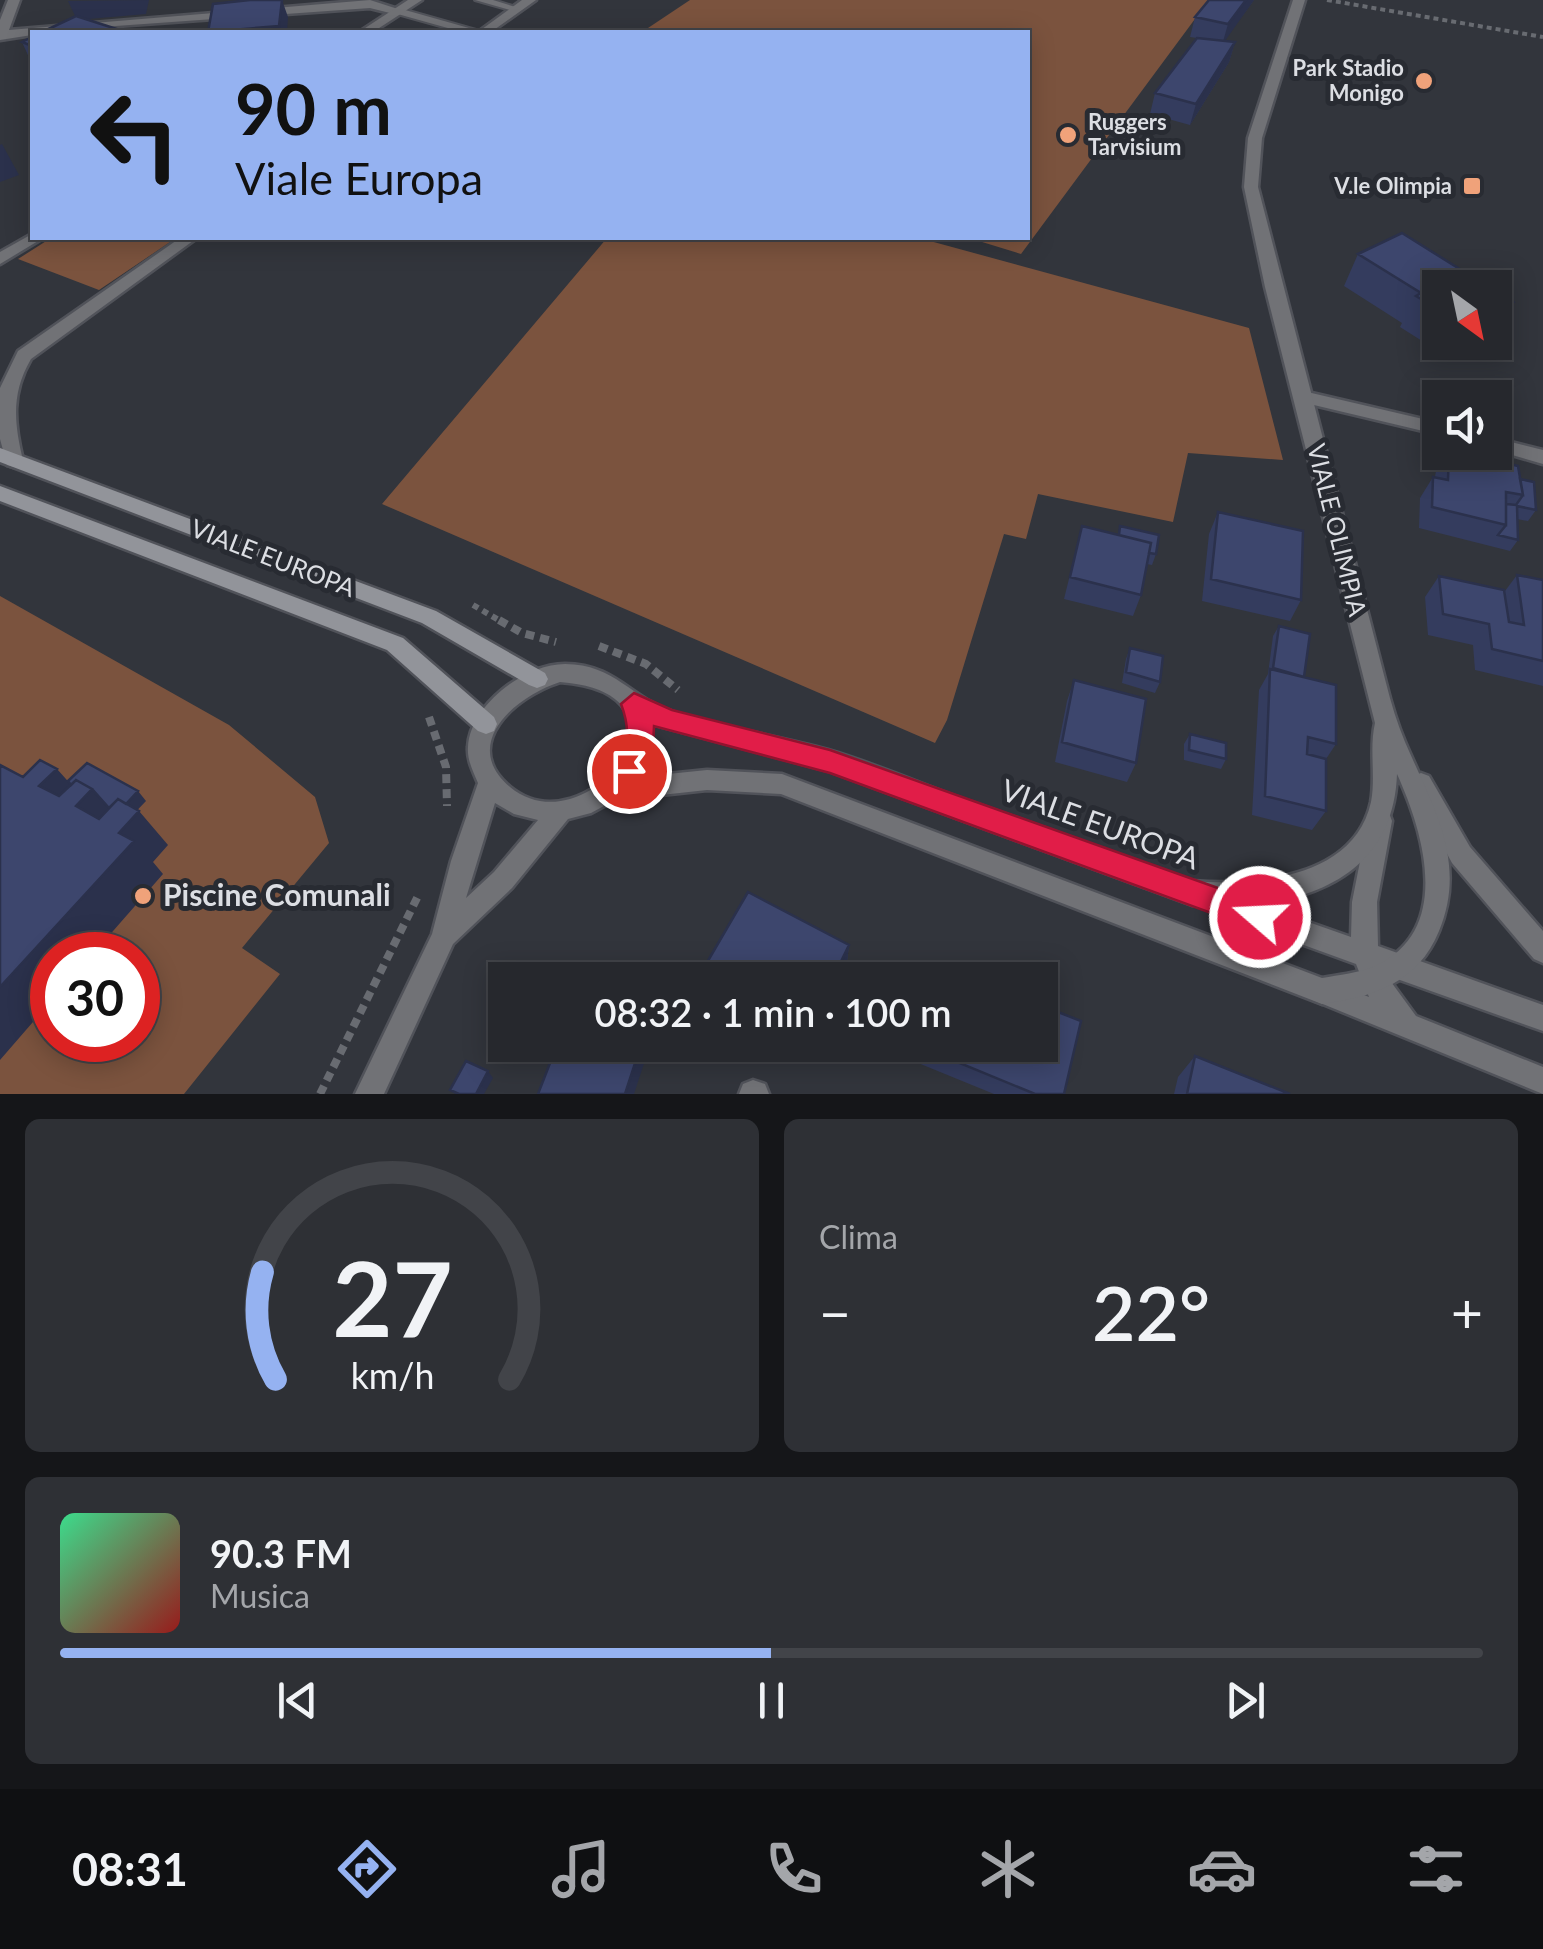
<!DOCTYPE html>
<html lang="it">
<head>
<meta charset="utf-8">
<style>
	:root { --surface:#26282d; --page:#2e3035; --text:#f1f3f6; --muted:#a4a6aa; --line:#424449; --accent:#95b2f1 }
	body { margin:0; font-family:Lato,sans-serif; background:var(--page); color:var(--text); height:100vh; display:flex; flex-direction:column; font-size:38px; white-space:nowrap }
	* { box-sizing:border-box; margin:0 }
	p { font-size:32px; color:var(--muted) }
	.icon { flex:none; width:55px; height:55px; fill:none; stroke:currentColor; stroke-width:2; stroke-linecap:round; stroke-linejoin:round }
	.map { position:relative; height:1094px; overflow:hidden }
	.drawer { display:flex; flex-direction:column; gap:25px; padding:25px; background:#151619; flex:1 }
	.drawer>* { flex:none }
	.hud { position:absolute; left:30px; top:30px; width:1000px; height:210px; border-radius:0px; box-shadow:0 5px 25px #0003,0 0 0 2px var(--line); background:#95b2f1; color:#111; overflow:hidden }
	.needle { width:65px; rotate:147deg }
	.tools { position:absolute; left:1422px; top:270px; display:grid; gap:20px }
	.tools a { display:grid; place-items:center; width:90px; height:90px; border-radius:0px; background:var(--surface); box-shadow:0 5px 25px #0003,0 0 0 2px var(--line); font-size:50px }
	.speed { position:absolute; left:30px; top:932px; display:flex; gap:20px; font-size:50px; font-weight:700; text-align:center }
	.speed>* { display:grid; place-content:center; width:130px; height:130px; border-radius:50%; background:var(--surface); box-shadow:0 5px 25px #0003,0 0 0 2px var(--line); line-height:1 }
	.speed .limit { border:15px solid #d22; background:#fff; color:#111 }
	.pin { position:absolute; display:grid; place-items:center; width:85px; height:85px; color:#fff; margin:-42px; border:5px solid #fff; border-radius:50%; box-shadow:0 2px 10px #0007 }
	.me { position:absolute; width:110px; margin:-55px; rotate:289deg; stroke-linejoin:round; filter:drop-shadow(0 0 8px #0008) }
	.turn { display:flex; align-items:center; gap:35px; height:210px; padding:0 40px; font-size:45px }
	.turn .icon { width:130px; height:130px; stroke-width:2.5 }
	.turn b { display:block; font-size:70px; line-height:85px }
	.big { font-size:75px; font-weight:600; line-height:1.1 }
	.drawer .card { flex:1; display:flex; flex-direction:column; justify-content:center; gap:15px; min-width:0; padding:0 35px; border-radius:15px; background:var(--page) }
	.drawer .dial { align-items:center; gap:0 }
	.dial svg { height:260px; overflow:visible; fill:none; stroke:var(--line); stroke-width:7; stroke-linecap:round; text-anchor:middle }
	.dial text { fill:var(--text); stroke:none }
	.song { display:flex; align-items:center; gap:30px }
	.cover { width:120px; height:120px; border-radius:15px; background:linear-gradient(135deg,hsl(150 70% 55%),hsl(0 70% 35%)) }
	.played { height:10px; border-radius:5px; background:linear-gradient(90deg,var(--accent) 50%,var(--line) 50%) }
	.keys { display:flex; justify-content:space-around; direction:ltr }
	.heat { display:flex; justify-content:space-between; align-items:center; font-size:55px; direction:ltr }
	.drawer .tiles { flex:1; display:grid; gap:25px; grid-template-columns:1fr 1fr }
	.card:last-child { grid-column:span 2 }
	.trip { position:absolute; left:488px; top:962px; width:570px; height:100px; border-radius:0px; background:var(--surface); box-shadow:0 5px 25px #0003,0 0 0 2px var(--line); font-weight:600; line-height:100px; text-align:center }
	.menu { display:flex; height:160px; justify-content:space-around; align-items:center; background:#0f1012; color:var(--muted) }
	.menu .icon { width:70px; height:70px }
	.menu .active { color:var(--accent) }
	.menu b { font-size:45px; color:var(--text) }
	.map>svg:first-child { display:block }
</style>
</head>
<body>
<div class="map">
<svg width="1543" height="1094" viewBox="0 0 1543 1094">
	<rect width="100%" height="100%" fill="#32353c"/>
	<path fill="#7b533e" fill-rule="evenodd" d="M690,0H1209L1021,254L969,238H1028V32H642Z
		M51,238H176L99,290L18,259Z
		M607,238H919L1249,328L1283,460L1188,453L1173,522L1038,494L1026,539L1004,534L947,720L935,743L382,504Z
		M0,596L229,725L315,797L329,843L242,948L280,974L184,1094H0ZM52,955H138V1040H52Z"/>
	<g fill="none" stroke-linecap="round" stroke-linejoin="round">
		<defs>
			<path id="service" d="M475,0H493L522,9L517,12Z
				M398,8L476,30L477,32H462L394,13L393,11Z"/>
			<path id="minor" d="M8,0H20L9,30L370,0L404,11L398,15L370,8L32,32V35L0,40V20Z
				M1303,391L1440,423V435L1297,401L1294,397Z
				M1495,438L1543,450V464L1495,450Z
				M1421,773L1429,776L1470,847L1543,931V963L1534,959L1452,863L1409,783L1413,776Z
				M1380,810L1389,813L1392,821L1377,902L1378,946L1543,1005V1031L1386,975L1416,1016L1543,1067V1094L1313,1000L1309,991L1313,982L1322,978L1369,997L1356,964L1197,906L1193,898L1197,890L1206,886L1351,937L1352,902L1368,821L1371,813Z
				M753,1080L765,1084L769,1094H739L743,1084Z"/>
			<path id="tertiary" d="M408,0H422L373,32H359Z
				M522,0H536L491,32H478Z
				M1293,0H1305L1262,138L1258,187L1386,683C1391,703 1397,723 1405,742C1432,805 1468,861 1439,931C1418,983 1373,997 1322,1004L781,794L707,790L615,800L591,813L568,819L512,888L453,944L384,1094H355L432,934L451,861L478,783C473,771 467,760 468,747C470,705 525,664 565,664C615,664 632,699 673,712C724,728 777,736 828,750C869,762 909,779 949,794C1030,823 1111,852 1192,881C1254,886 1354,879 1371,802C1376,776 1369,749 1375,723L1265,287L1244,187L1248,138ZM560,682C710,693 586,850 510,787C459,744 516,696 560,682ZM652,724L829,771L1192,905C1285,912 1393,888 1397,774C1424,833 1453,931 1375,966C1359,973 1339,975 1322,978L782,774L707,770L639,777L651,749ZM495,803L514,814L538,820L494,872L466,898Z
				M32,234V238H43L0,264V252Z
				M180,238H197L31,359C11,393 14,423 23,460L14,467L7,465L0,439V388L18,351Z"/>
			<path id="secondary" d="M0,448L436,611L545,673L548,679L545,685L537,688L529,685L422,623L0,462Z
				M0,486L403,638L494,717L497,724L494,731L486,734L478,731L387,650L0,501Z"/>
		</defs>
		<use href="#service" stroke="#51535a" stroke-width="4"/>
		<use href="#minor" stroke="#51535a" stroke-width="5"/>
		<use href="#tertiary" stroke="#51535a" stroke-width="5"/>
		<use href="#secondary" stroke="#51535a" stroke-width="5"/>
		<path stroke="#686b71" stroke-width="4" stroke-dasharray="5 4" stroke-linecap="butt" d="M1327,0L1543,37"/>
		<path stroke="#686b71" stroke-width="6" stroke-dasharray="6 5" stroke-linecap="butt" d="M473,605L504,623"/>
		<path stroke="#686b71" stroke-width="8" stroke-dasharray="9 6" stroke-linecap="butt" d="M499,620L522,633L556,642
			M599,646L646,664L678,690
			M429,717L446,767L447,806
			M320,1094L419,894"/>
		<use href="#service" fill="#717276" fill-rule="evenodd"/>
		<use href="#minor" fill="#717276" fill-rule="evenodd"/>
		<use href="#tertiary" fill="#717276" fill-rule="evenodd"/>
		<use href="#secondary" fill="#92949a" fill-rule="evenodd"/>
	</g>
	<path fill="#343c5e" d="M1254,0L1224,41L1235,42L1229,62L1190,125L1150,114L1155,93L1197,38L1190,37L1195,17Z
		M32,37V64L22,42Z
		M1358,254L1440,288V342H1478L1449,358L1400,327L1402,323L1344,286Z
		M1447,452H1461L1520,479L1536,510L1528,521L1517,519L1518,540L1510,551L1419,528L1420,498L1433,477H1435L1436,471Z
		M1218,512L1301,600L1290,621L1202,601L1209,534Z
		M1082,526L1118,535L1120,526L1156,554L1152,565L1147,564L1141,595L1133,616L1064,599Z
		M1517,575L1543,580V686L1475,670L1473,645L1428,635L1425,597L1439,576L1505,591Z
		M1279,626L1336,744L1326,759V811L1312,830L1252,815L1259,690L1268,674L1273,636Z
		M1130,648L1160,682L1155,693L1122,683L1126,659Z
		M1074,680L1136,763L1127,782L1055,762L1067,701Z
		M1190,734L1226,759L1221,769L1184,760V744Z
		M849,945L847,962L838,980H703L702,971Z
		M519,1045H650L551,1059L521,1049Z
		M904,1045H1040L1064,1094H994L901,1056Z
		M1195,1056L1290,1094H1174L1178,1077Z"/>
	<path fill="#2b314c" d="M149,0L146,14L77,20L68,1Z
		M282,0L288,17L287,32H218Z
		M1246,0H1254L1222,45L1228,24Z
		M1235,42L1229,62L1190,125L1196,104Z
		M2,144L19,175L0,182V145Z
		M1513,302L1495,332V311Z
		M1458,342H1478L1449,358Z
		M57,769L83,798L92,789L123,824L72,821L39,786Z
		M138,791L146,801L124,824L116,815Z
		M139,811L168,845L153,862L163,874L92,955H52V1000L0,1060V987L119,833Z
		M849,945L847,962L838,980H832Z
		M641,1045H650L634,1094H625Z
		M488,1071L493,1078L484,1094H476Z"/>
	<path fill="#3d466d" stroke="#2b314c" stroke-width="2.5" d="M250,0H282L279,26L208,32L213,4Z
		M1209,0H1246L1228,24L1195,17Z
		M76,16L126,32H42Z
		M32,37V46L22,42Z
		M1197,38L1235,42L1196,104L1155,93Z
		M1402,233L1490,288H1440V310L1416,296L1421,293L1358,254Z
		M1495,290L1513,302L1495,311Z
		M1449,452H1461L1518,466L1523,495L1506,492V525L1432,507L1433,477L1448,480Z
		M1520,479L1534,482L1536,510L1517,506L1518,540L1498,535L1506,525V504L1516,505L1523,495Z
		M1218,512L1303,531L1301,600L1211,579Z
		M1082,526L1151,543L1141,595L1070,577Z
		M1120,526L1159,535L1156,554L1149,553L1151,543L1119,535Z
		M1517,575L1543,580V661L1492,649L1489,624L1443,614L1439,576L1504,590L1509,622L1524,625Z
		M1279,626L1310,634L1304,677L1273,668Z
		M1130,648L1163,656L1160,682L1126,672Z
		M1270,669L1336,685V744L1308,737L1307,754L1326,759V811L1265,796Z
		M1074,680L1146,699L1136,763L1062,742Z
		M1190,734L1226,743V759L1189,750Z
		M40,760L57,769L39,786L59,796L76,780L92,789L76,806L99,819L118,799L139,811L119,833L134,841L0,987V765L23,777Z
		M87,763L138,791L126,804L118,799L109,808L92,789L76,780L71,785L68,781Z
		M748,892L849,945L832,980H719L702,971Z
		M931,962L976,980H925Z
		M1040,1005L1081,1021L1064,1094H1035L916,1045H1040Z
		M528,1045H557L554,1053Z
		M557,1045H641L625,1094H538Z
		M1195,1056L1290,1094H1187Z
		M466,1061L488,1071L476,1094H459L450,1090Z"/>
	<path fill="#e11d48" stroke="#92132f" stroke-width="2.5" d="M634,693L672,710L830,750L1260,903L1270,907L1275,917L1270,927L1260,931L830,773L654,726L653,748L639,779L629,782L620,779L616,771C628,745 631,730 621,704Z"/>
	<g fill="#f0a27a" stroke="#282b32" stroke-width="4">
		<circle cx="1424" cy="81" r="10"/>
		<circle cx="1068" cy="135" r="10"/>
		<rect x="1462" y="176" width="20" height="20" rx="5"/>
		<circle cx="143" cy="896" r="10"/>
	</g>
	<g text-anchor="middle" stroke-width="10" stroke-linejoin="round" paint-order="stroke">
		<g font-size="22" font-weight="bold" fill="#dcdee3" stroke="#282b32" text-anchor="end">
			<text x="1404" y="76">Park Stadio<tspan x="1404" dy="25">Monigo</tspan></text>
			<text x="1088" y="130" text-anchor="start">Ruggers<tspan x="1088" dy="25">Tarvisium</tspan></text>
			<text x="1452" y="194">V.le Olimpia</text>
		</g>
		<g font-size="25" fill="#dcdee3" stroke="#282b32">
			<text transform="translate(1337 530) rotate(76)" y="9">VIALE OLIMPIA</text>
			<text transform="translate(273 558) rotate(21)" y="9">VIALE EUROPA</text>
		</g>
		<g font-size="30" fill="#dcdee3" stroke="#282b32">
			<text transform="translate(1100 825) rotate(20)" y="10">VIALE EUROPA</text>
		</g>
		<g font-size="30" font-weight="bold" fill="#dcdee3" stroke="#282b32" text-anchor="start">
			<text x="163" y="906">Piscine Comunali</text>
		</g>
	</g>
</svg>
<div class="tools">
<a><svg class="needle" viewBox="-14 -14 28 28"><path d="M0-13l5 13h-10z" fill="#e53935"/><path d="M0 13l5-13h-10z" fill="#a4a6aa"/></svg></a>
<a><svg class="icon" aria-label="sound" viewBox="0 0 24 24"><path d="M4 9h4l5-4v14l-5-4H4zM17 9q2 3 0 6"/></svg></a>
</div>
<div class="speed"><div class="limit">30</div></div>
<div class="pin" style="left:629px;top:771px;background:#d93025"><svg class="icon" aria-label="arrive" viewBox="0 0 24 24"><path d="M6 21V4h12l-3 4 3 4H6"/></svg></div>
<svg class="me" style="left:1260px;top:917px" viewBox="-20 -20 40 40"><circle r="17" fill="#e11d48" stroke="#fff" stroke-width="3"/><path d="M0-11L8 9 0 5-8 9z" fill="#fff"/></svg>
<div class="trip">08:32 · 1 min · 100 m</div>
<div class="hud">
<div class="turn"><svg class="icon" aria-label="left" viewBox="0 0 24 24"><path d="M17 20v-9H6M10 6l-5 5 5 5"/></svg><div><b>90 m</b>Viale Europa</div></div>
</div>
</div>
<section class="drawer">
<div class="tiles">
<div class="card dial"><svg viewBox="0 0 100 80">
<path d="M14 69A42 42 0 1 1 86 69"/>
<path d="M14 69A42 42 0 0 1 10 36" stroke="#95b2f1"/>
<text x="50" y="56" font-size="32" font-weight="700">27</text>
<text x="50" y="72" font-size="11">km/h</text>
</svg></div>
<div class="card"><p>Clima</p>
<div class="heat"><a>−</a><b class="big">22°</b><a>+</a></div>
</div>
<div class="card">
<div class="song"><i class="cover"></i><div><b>90.3 FM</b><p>Musica</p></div></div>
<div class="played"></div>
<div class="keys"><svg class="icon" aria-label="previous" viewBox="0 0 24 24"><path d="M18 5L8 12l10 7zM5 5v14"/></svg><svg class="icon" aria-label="pause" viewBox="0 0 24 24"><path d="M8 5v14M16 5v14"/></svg><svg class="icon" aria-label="next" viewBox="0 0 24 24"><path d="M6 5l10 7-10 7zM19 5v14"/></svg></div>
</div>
</div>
</section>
<nav class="menu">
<b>08:31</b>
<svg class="icon active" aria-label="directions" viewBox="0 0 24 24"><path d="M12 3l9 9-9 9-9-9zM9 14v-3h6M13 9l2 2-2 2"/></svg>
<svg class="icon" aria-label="music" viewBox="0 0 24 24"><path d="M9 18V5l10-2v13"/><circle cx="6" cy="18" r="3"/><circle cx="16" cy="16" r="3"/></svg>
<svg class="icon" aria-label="phone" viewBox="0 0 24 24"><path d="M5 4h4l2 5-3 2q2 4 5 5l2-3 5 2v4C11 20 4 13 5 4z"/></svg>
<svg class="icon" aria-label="climate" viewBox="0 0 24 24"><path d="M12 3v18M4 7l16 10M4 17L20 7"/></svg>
<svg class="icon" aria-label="car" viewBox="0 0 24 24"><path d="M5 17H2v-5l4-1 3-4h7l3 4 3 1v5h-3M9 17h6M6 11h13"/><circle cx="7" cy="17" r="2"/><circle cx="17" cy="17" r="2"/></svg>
<svg class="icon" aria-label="filters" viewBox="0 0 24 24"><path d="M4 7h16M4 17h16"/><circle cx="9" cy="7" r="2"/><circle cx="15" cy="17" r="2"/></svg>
</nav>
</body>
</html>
